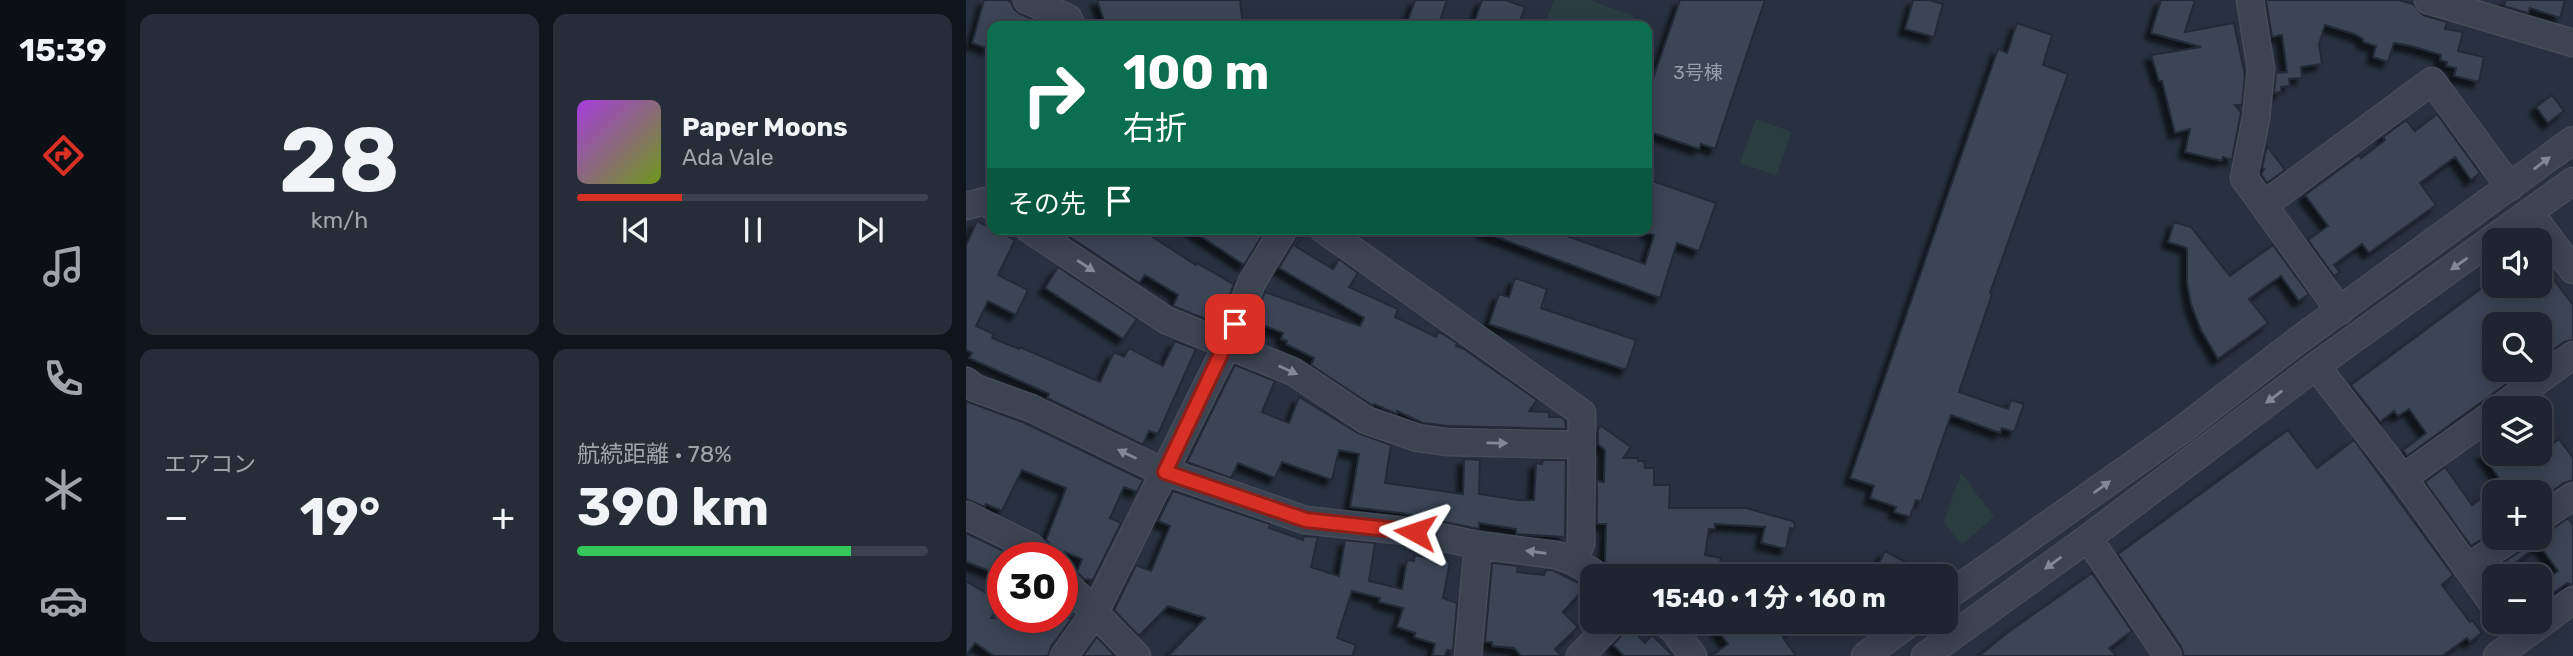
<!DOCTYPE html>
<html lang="ja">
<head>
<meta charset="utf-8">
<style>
	:root { --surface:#1e2531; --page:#262d39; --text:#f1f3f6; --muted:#a1a5ab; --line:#3c424d; --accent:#d93025 }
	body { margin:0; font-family:Rubik,"Noto Sans JP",sans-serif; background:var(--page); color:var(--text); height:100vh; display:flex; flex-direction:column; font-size:26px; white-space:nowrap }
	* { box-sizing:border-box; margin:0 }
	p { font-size:23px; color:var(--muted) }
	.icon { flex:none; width:38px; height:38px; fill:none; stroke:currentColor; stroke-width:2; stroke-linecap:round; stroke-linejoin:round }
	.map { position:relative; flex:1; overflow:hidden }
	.drawer { display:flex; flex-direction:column; gap:14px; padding:14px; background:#10141b; width:840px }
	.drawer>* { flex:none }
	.top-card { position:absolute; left:21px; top:21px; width:665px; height:214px; border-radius:14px; box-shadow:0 4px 18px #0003,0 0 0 2px var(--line); background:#0b6e4f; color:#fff; overflow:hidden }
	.buttons { position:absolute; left:1516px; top:228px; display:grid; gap:14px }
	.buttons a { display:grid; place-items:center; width:70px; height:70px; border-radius:14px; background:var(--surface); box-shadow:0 4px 18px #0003,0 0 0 2px var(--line); font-size:35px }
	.speed { position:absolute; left:21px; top:542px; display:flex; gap:14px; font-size:35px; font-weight:700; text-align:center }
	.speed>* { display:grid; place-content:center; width:91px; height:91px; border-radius:50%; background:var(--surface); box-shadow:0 4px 18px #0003,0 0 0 2px var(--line); line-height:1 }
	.speed .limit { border:10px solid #d22; background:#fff; color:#111 }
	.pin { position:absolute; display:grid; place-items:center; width:60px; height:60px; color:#fff; margin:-30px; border-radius:14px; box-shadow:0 4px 10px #0006 }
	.me { position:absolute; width:77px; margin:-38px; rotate:275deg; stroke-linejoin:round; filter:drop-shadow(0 0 5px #0008) }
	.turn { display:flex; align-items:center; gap:24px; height:147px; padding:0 21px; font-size:32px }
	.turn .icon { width:91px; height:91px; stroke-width:2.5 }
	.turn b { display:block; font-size:49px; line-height:60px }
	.then { display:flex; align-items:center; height:66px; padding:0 21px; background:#0003; gap:14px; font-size:26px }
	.big { font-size:52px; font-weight:700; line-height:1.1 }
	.drawer .card { flex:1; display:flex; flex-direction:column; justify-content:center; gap:10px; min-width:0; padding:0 24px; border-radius:14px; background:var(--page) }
	.drawer .dial { align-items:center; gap:0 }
	.dial b { font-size:91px; line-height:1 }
	.song { display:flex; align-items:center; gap:21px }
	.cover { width:84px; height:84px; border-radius:10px; background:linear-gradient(135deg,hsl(280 70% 55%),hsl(80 70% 35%)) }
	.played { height:7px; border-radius:4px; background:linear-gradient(90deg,var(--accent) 30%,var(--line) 30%) }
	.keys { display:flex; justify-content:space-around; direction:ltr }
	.heat { display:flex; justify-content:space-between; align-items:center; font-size:38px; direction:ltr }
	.charge { height:10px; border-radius:5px; background:linear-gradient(90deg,#34c759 78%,var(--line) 0) }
	.drawer .tiles { flex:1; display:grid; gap:14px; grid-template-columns:repeat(2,1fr) }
	.trip { position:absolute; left:614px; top:564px; width:378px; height:70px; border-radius:14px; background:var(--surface); box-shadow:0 4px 18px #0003,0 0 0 2px var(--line); font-weight:700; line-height:70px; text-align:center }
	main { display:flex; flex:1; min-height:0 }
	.tabs { display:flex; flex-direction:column; width:126px; justify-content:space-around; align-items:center; background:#0c0f14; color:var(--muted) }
	.tabs .icon { width:49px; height:49px }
	.tabs .active { color:var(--accent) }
	.tabs b { font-size:32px; color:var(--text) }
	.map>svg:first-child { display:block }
</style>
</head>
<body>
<main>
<nav class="tabs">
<b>15:39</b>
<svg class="icon active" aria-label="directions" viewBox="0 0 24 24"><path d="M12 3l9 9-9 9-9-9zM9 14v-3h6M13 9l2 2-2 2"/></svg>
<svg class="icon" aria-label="music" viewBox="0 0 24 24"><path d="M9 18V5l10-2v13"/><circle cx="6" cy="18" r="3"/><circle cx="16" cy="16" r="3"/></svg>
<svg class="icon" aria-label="phone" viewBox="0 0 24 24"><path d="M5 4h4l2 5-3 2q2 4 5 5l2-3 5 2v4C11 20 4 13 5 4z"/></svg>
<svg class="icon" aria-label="climate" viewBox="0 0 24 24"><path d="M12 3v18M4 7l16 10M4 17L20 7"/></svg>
<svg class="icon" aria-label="car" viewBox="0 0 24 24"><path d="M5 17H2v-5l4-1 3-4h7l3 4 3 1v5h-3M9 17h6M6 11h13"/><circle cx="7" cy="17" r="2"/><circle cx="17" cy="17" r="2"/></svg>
</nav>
<section class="drawer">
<div class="tiles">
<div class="card dial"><b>28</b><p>km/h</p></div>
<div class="card">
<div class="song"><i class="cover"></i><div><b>Paper Moons</b><p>Ada Vale</p></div></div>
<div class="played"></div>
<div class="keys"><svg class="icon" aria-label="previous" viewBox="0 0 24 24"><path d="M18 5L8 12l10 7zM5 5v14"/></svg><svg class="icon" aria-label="pause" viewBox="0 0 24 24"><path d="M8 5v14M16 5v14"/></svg><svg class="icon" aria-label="next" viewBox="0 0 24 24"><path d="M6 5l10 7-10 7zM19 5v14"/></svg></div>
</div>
<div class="card"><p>エアコン</p>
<div class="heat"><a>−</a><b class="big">19°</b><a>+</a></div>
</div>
<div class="card"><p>航続距離 · 78%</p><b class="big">390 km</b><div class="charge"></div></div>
</div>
</section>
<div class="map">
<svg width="1607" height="656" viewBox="0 0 1607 656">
	<defs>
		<filter id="shadow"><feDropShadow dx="-6" dy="6" stdDeviation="2" flood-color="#0009"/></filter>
	</defs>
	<rect width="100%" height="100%" fill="#283141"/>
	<path fill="#2a3e42" d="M588,0H623L668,16L664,26H578Z
		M790,119L826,132L810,175L774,163Z
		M995,473L1028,517L996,544L978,523Z"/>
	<path fill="#3a4557" stroke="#232a38" stroke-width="2" filter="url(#shadow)" d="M18,0H41L45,2L48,9L54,14L71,21L68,26H26L23,49L6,43Z
		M131,0H274L277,26H140Z
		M449,0H481L472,26H440Z
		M516,0H539L559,7L552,26H507Z
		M714,0H799L749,149L735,144L733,149L684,132L685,127L681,126V96Z
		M947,0H963L977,4L968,37L939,29Z
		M1195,0H1229L1219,32L1268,23L1279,75L1276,105H1269L1275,112L1266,160L1257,157L1256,161L1219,152L1224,129L1209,133L1196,81H1193L1185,55L1235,47L1185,33Z
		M1300,0H1432L1447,4L1457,15L1481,22L1479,29L1497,32L1492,51L1518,57L1513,82L1488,76L1490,68L1480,66L1481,62L1474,60L1475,55L1445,46L1428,43L1422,62L1407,57L1410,46L1397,42V39L1388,34L1359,25L1353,44L1356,64L1335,67L1336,78L1323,79L1324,86L1315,87V92L1308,93L1310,73L1321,72L1316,35L1306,37Z
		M1540,0H1599L1594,18L1564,8L1562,13L1538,6Z
		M1051,23L1086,35L1077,65L1102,74L1024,293L1026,294L993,392L1042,409L1045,400L1058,404L1048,432L1036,428L1034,433L985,415L955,502L950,500L944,517L928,512L930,507L904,498L908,486L884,478L1032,49L1041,53Z
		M1586,95L1598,111L1582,123L1570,107Z
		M1471,114L1514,173L1505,180L1489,157L1454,183L1470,205L1403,253L1396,244L1368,265L1374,272L1368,276L1342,240L1362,226L1339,195L1393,155L1395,158L1419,140L1417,137L1440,120L1449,131Z
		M1301,146L1319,170L1301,183L1295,174L1298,169L1296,168Z
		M681,179L750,203L733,251L711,243L694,298L517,232V229H594L593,233L679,264L688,235L681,233Z
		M11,221L49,240L32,275L62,290L50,315L22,301L10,326L28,334L26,338L53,349L54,347L134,382L148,352L158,357L163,348L197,366L209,341L230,349L192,434L183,431L177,445L81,398L83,394L3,358L6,353L0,350V245Z
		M1208,222L1225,227L1264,276L1307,245L1343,294L1333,301L1315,276L1283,299L1302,323L1252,359L1235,330L1225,304L1221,283V248L1202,242Z
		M92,229H174L230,265L231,263L267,284L269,281L252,324L207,306L212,295L179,275L173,283Z
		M224,229H290L297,234L278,265Z
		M332,236L334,238L329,246L367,269L373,259L392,273L383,287L432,309L429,317L470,337L472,332L477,334L491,343L490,346L498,349L571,400L563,411L583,412V417H595L599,420L600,429L482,426L457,423L431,411V414L408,404L407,406L345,365L348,358L320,344L321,341L315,339L317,333L287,321L299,292L394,326L398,318L313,268Z
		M1573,260L1607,305V340L1598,342L1573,360V324H1528V369H1561L1441,456L1437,450L1460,433L1443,409L1432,416L1428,411L1414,422L1385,385L1520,285H1573Z
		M92,267L171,319L157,339L79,288Z
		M549,278L581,289L575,308L670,340L660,370L523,324L533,294L543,297Z
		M269,365L309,381L296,412L323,423L333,397L392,433L425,445L419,483L497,494L498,459L514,460L513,494L552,500H568L570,463L576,464L577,460H600L599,537L550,534V529L513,523V529L435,513L384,507L393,454L373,450L366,480L316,462L309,478L272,463L265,478L221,462Z
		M0,401L59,423L177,480L171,492L158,487L144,518L155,523L127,580L118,579L111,572L116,559L88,548L80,540L100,488L56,470L36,511L20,504L19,507L0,499Z
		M635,426L665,447L657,458H672V461H678L679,468H688V485H704L703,508H780L826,521L829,524L828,529L824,528L820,549L795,543L799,527L749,524V529H743L739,555L755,558L752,576L680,572V576L649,575L646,568L639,561L640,524H631V481L638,482L639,450L632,444V429Z
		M1573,428L1585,445L1593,439L1607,458V480L1598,483L1582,494L1528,492V531L1505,546L1459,482L1479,467L1506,505L1536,483L1516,453H1573Z
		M1322,430L1351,468L1388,440L1487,575L1476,585L1504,622L1506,620L1516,633L1504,642L1501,638L1476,656H1218L1215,647L1152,554Z
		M207,491L304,524L303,528L337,540L338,536L352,537L345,567L373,576L379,540L409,543L403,581L436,589L441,560L448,561L449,555L484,562L477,598L491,603L487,651L481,650L479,656H466L469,644L448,637L449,633L431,627L437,608L413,602L414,598L386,591L371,638L390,645L386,656H202L239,618L202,606L173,636L148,610L170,565L185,571L204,526L192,521Z
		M1602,518L1607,525V585L1601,583L1573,603V585L1592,571L1573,545L1548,564L1556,576H1539L1532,566L1556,550L1563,537H1573V535L1582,532Z
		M0,533L52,558H37V576L0,562Z
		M919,551L965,576H906Z
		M526,563L552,566L551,572L578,575L580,570H586L617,585V590L597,612L612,627L589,649L596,656H555L548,648L526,646V642H519Z
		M1126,573L1166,631L1143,648L1151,656H1013L1041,633Z
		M0,581L35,602L25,618H106L85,647L82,656H28L9,643L0,656Z
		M757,621H780L785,628L795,621H800L805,627L813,621H837L816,636L830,656H745L762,644L749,627Z
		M663,626L679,643L686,635L707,656H658L647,645Z
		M131,637L149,656H117Z"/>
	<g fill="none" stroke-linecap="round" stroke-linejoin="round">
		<defs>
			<path id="minor" d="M61,0L102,18L106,26
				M1284,0L1295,69L1290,118L1278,178L1374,311
				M1462,0L1607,43
				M1298,205L1466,81L1544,187
				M0,206L19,201L26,206
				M1564,213L1607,270
				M63,229L200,320L328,372L400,420L452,438L481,442L616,445
				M357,229L616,413L615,544L607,561
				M1350,366L1437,478L1528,605
				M0,381L9,388L65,408L187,467L339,520L449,532L512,545L590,555L607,561L633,576
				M1534,408L1607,355
				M1437,478L1528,413
				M0,515L65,547L76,558
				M1573,519L1607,496
				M1122,538L1202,656
				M1501,568L1547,537
				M96,579L171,656
				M980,597L1213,432L1331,341L1607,140
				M697,621L708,630L727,656
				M98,656L129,612L261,345L286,282L318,229
				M502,656L512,545
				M614,656L648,621
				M899,656L946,621
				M959,656L1122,538L1350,366L1607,181
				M1531,656L1607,600"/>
		</defs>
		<use href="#minor" stroke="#464c5a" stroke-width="29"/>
		<use href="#minor" stroke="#3c4351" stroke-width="26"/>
	</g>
	<defs><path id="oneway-solid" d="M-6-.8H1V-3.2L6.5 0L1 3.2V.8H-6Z" transform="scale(1.75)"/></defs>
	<g fill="#818794">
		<use href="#oneway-solid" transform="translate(1576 163) rotate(-37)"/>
		<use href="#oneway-solid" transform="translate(1493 264) rotate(145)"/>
		<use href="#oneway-solid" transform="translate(120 266) rotate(33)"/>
		<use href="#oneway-solid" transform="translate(322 370) rotate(24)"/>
		<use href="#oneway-solid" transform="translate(1308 397) rotate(143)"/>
		<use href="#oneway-solid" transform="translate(531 443) rotate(1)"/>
		<use href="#oneway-solid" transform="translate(161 454) rotate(-154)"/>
		<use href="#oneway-solid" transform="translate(1136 487) rotate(-36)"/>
		<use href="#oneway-solid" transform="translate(570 552) rotate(-172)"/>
		<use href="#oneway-solid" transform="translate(1087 563) rotate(144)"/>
	</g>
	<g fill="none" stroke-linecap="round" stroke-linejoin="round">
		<defs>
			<path id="route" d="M269,324L199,472L340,520L449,532"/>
		</defs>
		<use href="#route" stroke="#8d1f18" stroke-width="18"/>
		<use href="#route" stroke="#d93025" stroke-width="12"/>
	</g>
	<g text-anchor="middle" stroke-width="7" stroke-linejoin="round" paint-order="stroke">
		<g font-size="19" fill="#979eac">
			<text x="732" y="79">3号棟</text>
		</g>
	</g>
</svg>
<div class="buttons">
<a><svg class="icon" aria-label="sound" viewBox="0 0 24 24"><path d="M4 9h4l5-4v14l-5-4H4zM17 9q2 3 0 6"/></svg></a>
<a><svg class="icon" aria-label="search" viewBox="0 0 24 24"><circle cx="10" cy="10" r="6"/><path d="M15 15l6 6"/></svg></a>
<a><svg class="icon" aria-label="layers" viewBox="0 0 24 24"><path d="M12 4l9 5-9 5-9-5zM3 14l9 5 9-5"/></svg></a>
<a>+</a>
<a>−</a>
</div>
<div class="speed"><div class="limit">30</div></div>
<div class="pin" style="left:269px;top:324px;background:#d93025"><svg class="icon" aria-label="arrive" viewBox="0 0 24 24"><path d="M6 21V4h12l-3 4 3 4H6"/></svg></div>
<svg class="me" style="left:449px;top:532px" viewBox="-20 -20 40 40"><path d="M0-17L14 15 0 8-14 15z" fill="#d93025" stroke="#fff" stroke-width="4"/></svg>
<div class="trip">15:40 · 1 分 · 160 m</div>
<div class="top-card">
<div class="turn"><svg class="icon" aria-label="right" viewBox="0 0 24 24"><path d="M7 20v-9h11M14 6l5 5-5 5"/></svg><div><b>100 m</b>右折</div></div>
<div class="then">その先<svg class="icon" aria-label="arrive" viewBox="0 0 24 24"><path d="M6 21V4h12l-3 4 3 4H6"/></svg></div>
</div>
</div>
</main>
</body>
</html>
